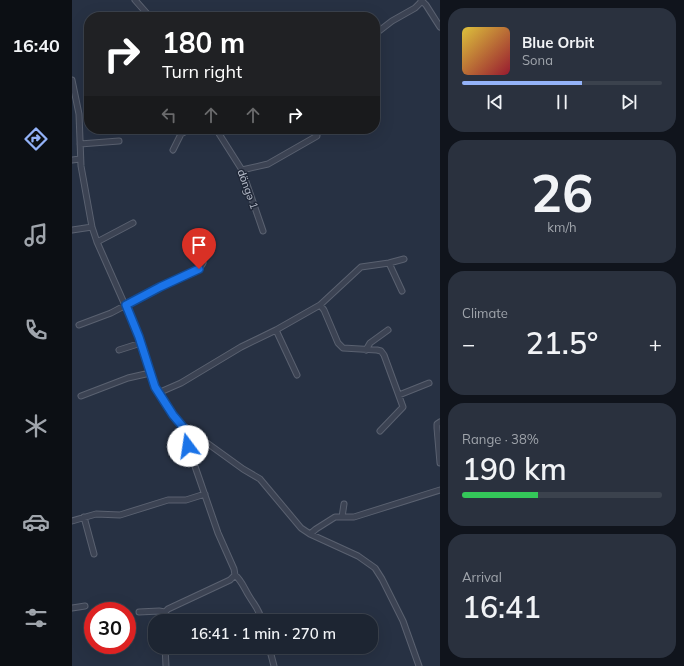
<!DOCTYPE html>
<html lang="en">
<head>
<meta charset="utf-8">
<style>
	:root { --surface:#1d2532; --page:#2a313e; --text:#f1f3f6; --muted:#a0a5ac; --line:#3b424d; --accent:#93b2f8 }
	body { margin:0; font-family:Mulish,sans-serif; background:var(--page); color:var(--text); height:100vh; display:flex; flex-direction:column; font-size:15px; white-space:nowrap }
	* { box-sizing:border-box; margin:0 }
	p { font-size:13px; color:var(--muted) }
	.icon { flex:none; width:22px; height:22px; fill:none; stroke:currentColor; stroke-width:2; stroke-linecap:round; stroke-linejoin:round }
	.map { position:relative; flex:1; overflow:hidden }
	.sheet { display:flex; flex-direction:column; gap:8px; padding:8px; background:#10141c; width:244px }
	.sheet>* { flex:none }
	.guide { position:absolute; left:12px; top:12px; width:296px; height:122px; border-radius:16px; box-shadow:0 4px 16px #0002,0 0 0 1px var(--line); background:#202124; color:#fff; overflow:hidden }
	.speed { position:absolute; left:12px; top:602px; display:flex; gap:8px; font-size:20px; font-weight:700; text-align:center }
	.speed>* { display:grid; place-content:center; width:52px; height:52px; border-radius:50%; background:var(--surface); box-shadow:0 4px 16px #0002,0 0 0 1px var(--line); line-height:1 }
	.speed .limit { border:6px solid #d22; background:#fff; color:#111 }
	.pin { position:absolute; display:grid; place-items:center; width:34px; height:34px; color:#fff; margin:-41px -17px; border-radius:50% 50% 50% 0; rotate:-45deg; box-shadow:0 0 4px #0007 }
	.pin .icon { rotate:45deg }
	.me { position:absolute; width:44px; margin:-22px; rotate:346deg; stroke-linejoin:round; filter:drop-shadow(0 0 3px #0008) }
	.turn { display:flex; align-items:center; gap:14px; height:84px; padding:0 12px; font-size:18px }
	.turn .icon { width:52px; height:52px; stroke-width:2.5 }
	.turn b { display:block; font-size:28px; line-height:34px }
	.lanes { display:flex; align-items:center; height:38px; padding:0 12px; background:#0003; justify-content:center; gap:20px; direction:ltr }
	.lanes .off { opacity:.35 }
	.big { font-size:30px; font-weight:600; line-height:1.1 }
	.sheet .tile { flex:1; display:flex; flex-direction:column; justify-content:center; gap:6px; min-width:0; padding:0 14px; border-radius:16px; background:var(--page) }
	.sheet .dial { align-items:center; gap:0 }
	.dial b { font-size:52px; line-height:1 }
	.song { display:flex; align-items:center; gap:12px }
	.cover { width:48px; height:48px; border-radius:6px; background:linear-gradient(135deg,hsl(50 70% 55%),hsl(350 70% 35%)) }
	.played { height:4px; border-radius:2px; background:linear-gradient(90deg,var(--accent) 60%,var(--line) 60%) }
	.keys { display:flex; justify-content:space-around; direction:ltr }
	.heat { display:flex; justify-content:space-between; align-items:center; font-size:22px; direction:ltr }
	.charge { height:6px; border-radius:3px; background:linear-gradient(90deg,#34c759 38%,var(--line) 0) }
	.trip { position:absolute; left:76px; top:614px; width:230px; height:40px; border-radius:16px; background:var(--surface); box-shadow:0 4px 16px #0002,0 0 0 1px var(--line); font-weight:600; line-height:40px; text-align:center }
	main { display:flex; flex:1; min-height:0 }
	.tabs { display:flex; flex-direction:column; width:72px; justify-content:space-around; align-items:center; background:#0c0f14; color:var(--muted) }
	.tabs .icon { width:28px; height:28px }
	.tabs .active { color:var(--accent) }
	.tabs b { font-size:18px; color:var(--text) }
	.map>svg:first-child { display:block }
</style>
</head>
<body>
<main>
<nav class="tabs">
<b>16:40</b>
<svg class="icon active" aria-label="directions" viewBox="0 0 24 24"><path d="M12 3l9 9-9 9-9-9zM9 14v-3h6M13 9l2 2-2 2"/></svg>
<svg class="icon" aria-label="music" viewBox="0 0 24 24"><path d="M9 18V5l10-2v13"/><circle cx="6" cy="18" r="3"/><circle cx="16" cy="16" r="3"/></svg>
<svg class="icon" aria-label="phone" viewBox="0 0 24 24"><path d="M5 4h4l2 5-3 2q2 4 5 5l2-3 5 2v4C11 20 4 13 5 4z"/></svg>
<svg class="icon" aria-label="climate" viewBox="0 0 24 24"><path d="M12 3v18M4 7l16 10M4 17L20 7"/></svg>
<svg class="icon" aria-label="car" viewBox="0 0 24 24"><path d="M5 17H2v-5l4-1 3-4h7l3 4 3 1v5h-3M9 17h6M6 11h13"/><circle cx="7" cy="17" r="2"/><circle cx="17" cy="17" r="2"/></svg>
<svg class="icon" aria-label="filters" viewBox="0 0 24 24"><path d="M4 7h16M4 17h16"/><circle cx="9" cy="7" r="2"/><circle cx="15" cy="17" r="2"/></svg>
</nav>
<div class="map">
<svg width="368" height="666" viewBox="0 0 368 666">
	<rect width="100%" height="100%" fill="#273143"/>
	<g fill="none" stroke-linecap="round" stroke-linejoin="round">
		<defs>
			<path id="minor" d="M63,0L78,17
				M349,0L354,5L368,27
				M214,17L228,15L232,17
				M307,31L320,21L343,8L350,1
				M0,80L7,114L9,166L20,227L25,242L64,330L80,379L86,393L101,415L114,431L135,443L171,469L188,479L229,528L238,534L286,556L303,568L310,579L331,621L347,666
				M144,129L170,170L191,231
				M8,144L47,141
				M101,150L109,134L118,129
				M0,160L8,159
				M170,170L196,164L245,136V129
				M0,230L20,227
				M25,242L61,223
				M317,263L330,291
				M248,305L252,310L266,343L271,348L305,350L309,351L312,355L331,407L308,431
				M7,325L39,313L88,287L123,272L127,269L131,263
				M204,330L225,375
				M47,350L69,343
				M294,350L298,343L316,330
				M86,393L109,383L169,347L204,330L248,305L289,267L317,263L332,259
				M327,395L357,383
				M9,396L56,378L78,373
				M368,422L365,424V428L368,463
				M12,517L22,554
				M270,517L272,504
				M0,521L24,514L48,515L96,500H114L133,494
				M238,534L244,529L263,517H282L368,490
				M163,575C170,581 172,588 177,596C183,606 187,609 190,621
				M0,608L13,606
				M67,612L87,611L93,612
				M92,621L93,612L96,609L158,580L163,575L162,569L146,533L116,446L115,442L116,433
				M93,647L94,666
				M197,647L202,666"/>
		</defs>
		<use href="#minor" stroke="#5a6170" stroke-width="7"/>
		<use href="#minor" stroke="#3c4353" stroke-width="5"/>
	</g>
	<g fill="none" stroke-linecap="round" stroke-linejoin="round">
		<defs>
			<path id="route" d="M116,446L115,442L116,433L101,415L83,387L67,337L54,305L88,287L127,269"/>
		</defs>
		<use href="#route" stroke="#114b97" stroke-width="10"/>
		<use href="#route" stroke="#1a73e8" stroke-width="7"/>
	</g>
	<g text-anchor="middle" stroke-width="3" stroke-linejoin="round" paint-order="stroke">
		<g font-size="11" fill="#b9bfcc" stroke="#202838">
			<text transform="translate(176 189) rotate(70)" y="4">döngə 1</text>
		</g>
	</g>
</svg>
<div class="speed"><div class="limit">30</div></div>
<div class="pin" style="left:127px;top:269px;background:#d93025"><svg class="icon" aria-label="arrive" viewBox="0 0 24 24"><path d="M6 21V4h12l-3 4 3 4H6"/></svg></div>
<svg class="me" style="left:116px;top:446px" viewBox="-20 -20 40 40"><circle r="19" fill="#fff"/><path d="M0-13L10 11 0 6-10 11z" fill="#1a73e8"/></svg>
<div class="trip">16:41 · 1 min · 270 m</div>
<div class="guide">
<div class="turn"><svg class="icon" aria-label="right" viewBox="0 0 24 24"><path d="M7 20v-9h11M14 6l5 5-5 5"/></svg><div><b>180 m</b>Turn right</div></div>
<div class="lanes"><svg class="icon off" aria-label="left" viewBox="0 0 24 24"><path d="M17 20v-9H6M10 6l-5 5 5 5"/></svg><svg class="icon off" aria-label="ahead" viewBox="0 0 24 24"><path d="M12 20V5M6 11l6-6 6 6"/></svg><svg class="icon off" aria-label="ahead" viewBox="0 0 24 24"><path d="M12 20V5M6 11l6-6 6 6"/></svg><svg class="icon" aria-label="right" viewBox="0 0 24 24"><path d="M7 20v-9h11M14 6l5 5-5 5"/></svg></div>
</div>
</div>
<section class="sheet">
<div class="tile">
<div class="song"><i class="cover"></i><div><b>Blue Orbit</b><p>Sona</p></div></div>
<div class="played"></div>
<div class="keys"><svg class="icon" aria-label="previous" viewBox="0 0 24 24"><path d="M18 5L8 12l10 7zM5 5v14"/></svg><svg class="icon" aria-label="pause" viewBox="0 0 24 24"><path d="M8 5v14M16 5v14"/></svg><svg class="icon" aria-label="next" viewBox="0 0 24 24"><path d="M6 5l10 7-10 7zM19 5v14"/></svg></div>
</div>
<div class="tile dial"><b>26</b><p>km/h</p></div>
<div class="tile"><p>Climate</p>
<div class="heat"><a>−</a><b class="big">21.5°</b><a>+</a></div>
</div>
<div class="tile"><p>Range · 38%</p><b class="big">190 km</b><div class="charge"></div></div>
<div class="tile"><p>Arrival</p><b class="big">16:41</b></div>
</section>
</main>
</body>
</html>
